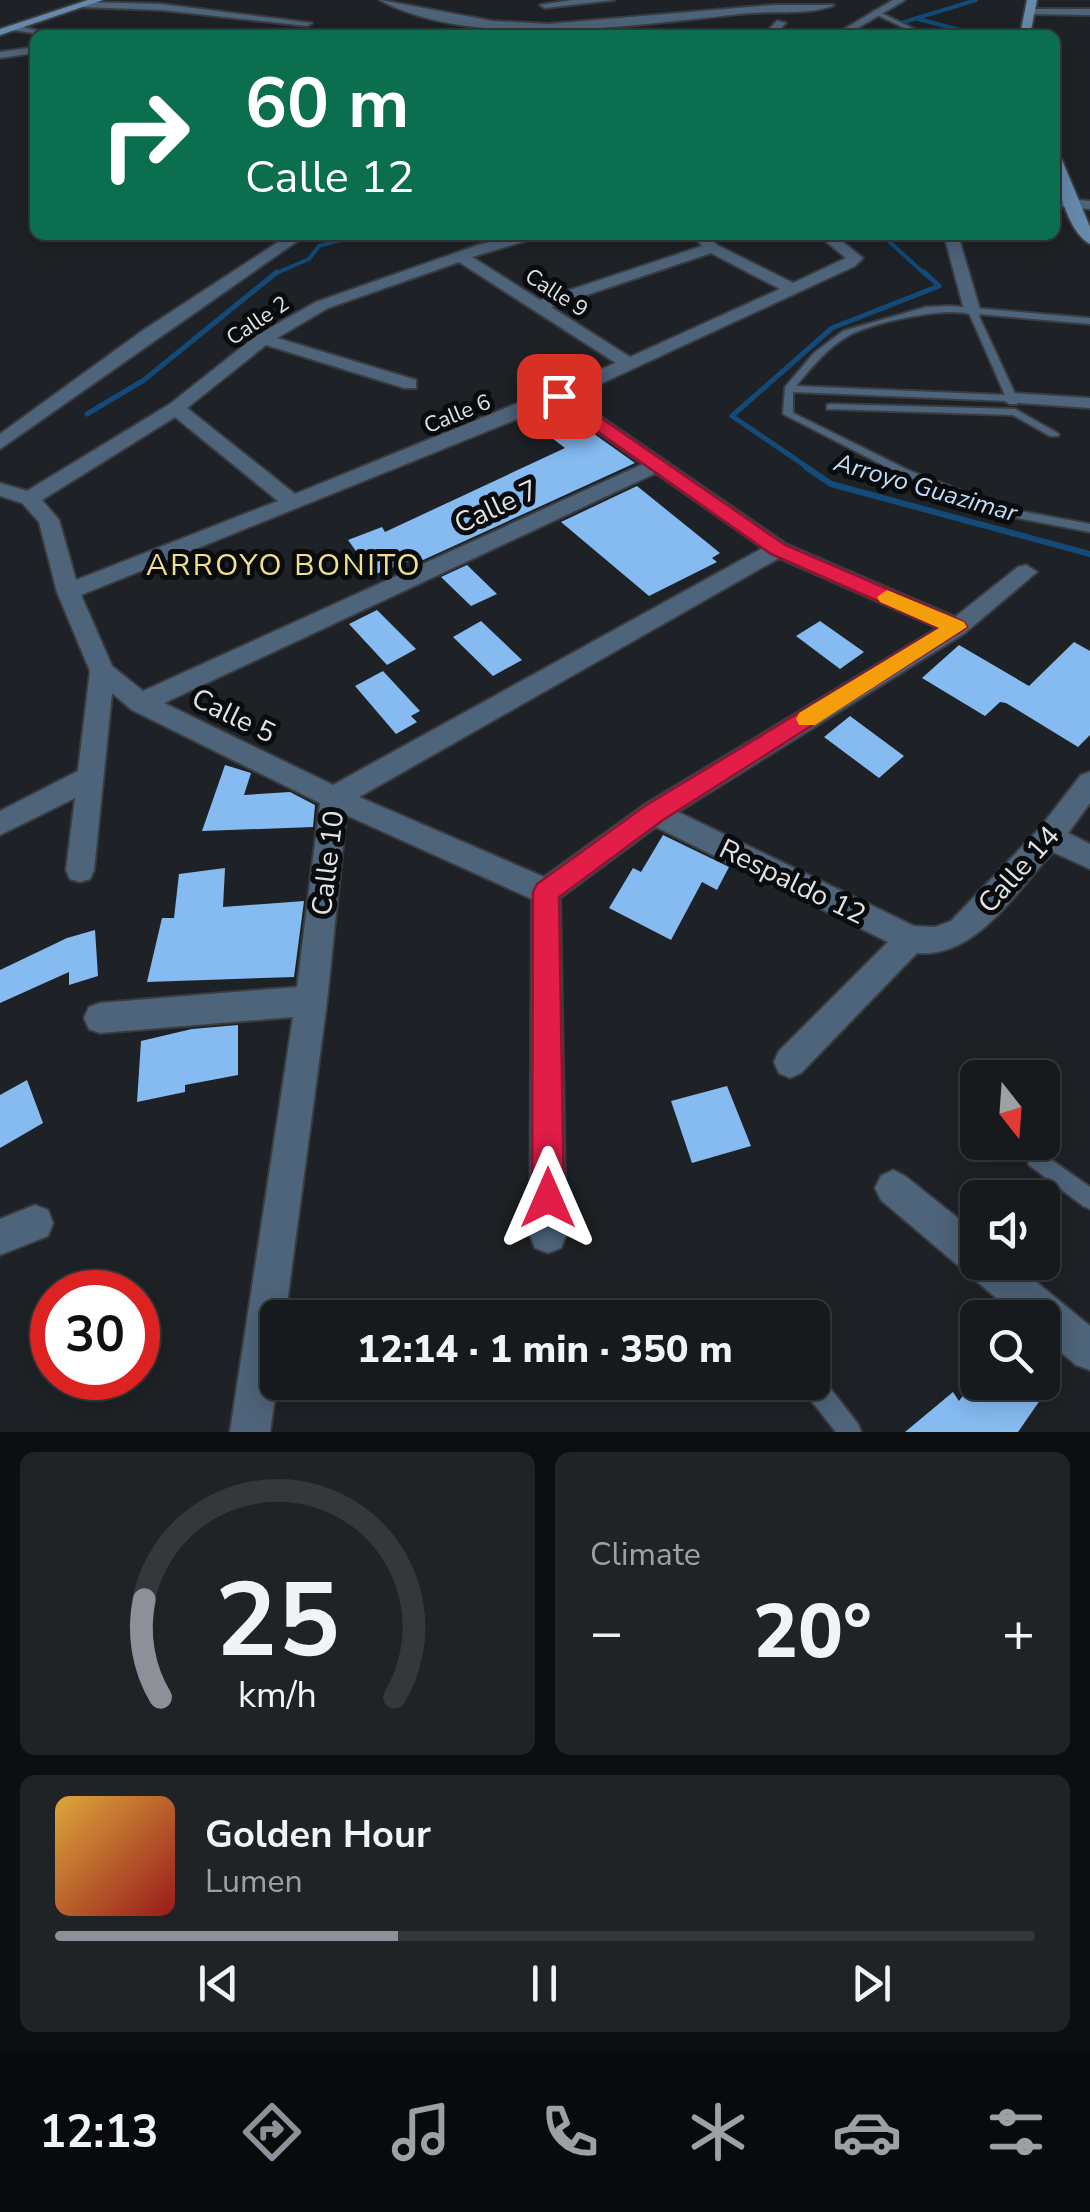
<!DOCTYPE html>
<html lang="en">
<head>
<meta charset="utf-8">
<style>
	:root { --surface:#161a1c; --page:#1f2325; --text:#f1f3f6; --muted:#9ea1a3; --line:#35383b; --accent:#8c9099 }
	body { margin:0; font-family:"Nunito Sans",sans-serif; background:var(--page); color:var(--text); height:100vh; display:flex; flex-direction:column; font-size:38px; white-space:nowrap }
	* { box-sizing:border-box; margin:0 }
	p { font-size:32px; color:var(--muted) }
	.icon { flex:none; width:55px; height:55px; fill:none; stroke:currentColor; stroke-width:2; stroke-linecap:round; stroke-linejoin:round }
	.map { position:relative; height:1432px; overflow:hidden }
	.side { display:flex; flex-direction:column; gap:20px; padding:20px; background:#0c0e0f; flex:1 }
	.side>* { flex:none }
	.hud { position:absolute; left:30px; top:30px; width:1030px; height:210px; border-radius:15px; box-shadow:0 5px 25px #0003,0 0 0 2px var(--line); background:#0b6e4f; color:#fff; overflow:hidden }
	.needle { width:65px; rotate:163deg }
	.buttons { position:absolute; left:960px; top:1060px; display:grid; gap:20px }
	.buttons a { display:grid; place-items:center; width:100px; height:100px; border-radius:15px; background:var(--surface); box-shadow:0 5px 25px #0003,0 0 0 2px var(--line); font-size:50px }
	.speed { position:absolute; left:30px; top:1270px; display:flex; gap:20px; font-size:50px; font-weight:700; text-align:center }
	.speed>* { display:grid; place-content:center; width:130px; height:130px; border-radius:50%; background:var(--surface); box-shadow:0 5px 25px #0003,0 0 0 2px var(--line); line-height:1 }
	.speed .limit { border:15px solid #d22; background:#fff; color:#111 }
	.pin { position:absolute; display:grid; place-items:center; width:85px; height:85px; color:#fff; margin:-42px; border-radius:20px; box-shadow:0 5px 15px #0006 }
	.me { position:absolute; width:110px; margin:-55px; rotate:0deg; stroke-linejoin:round; filter:drop-shadow(0 0 8px #0008) }
	.turn { display:flex; align-items:center; gap:35px; height:210px; padding:0 50px; font-size:45px }
	.turn .icon { width:130px; height:130px; stroke-width:2.5 }
	.turn b { display:block; font-size:70px; line-height:85px }
	.big { font-size:75px; font-weight:800; line-height:1.1 }
	.side .card { flex:1; display:flex; flex-direction:column; justify-content:center; gap:15px; min-width:0; padding:0 35px; border-radius:15px; background:var(--page) }
	.side .dial { align-items:center; gap:0 }
	.dial svg { height:260px; overflow:visible; fill:none; stroke:var(--line); stroke-width:7; stroke-linecap:round; text-anchor:middle }
	.dial text { fill:var(--text); stroke:none }
	.song { display:flex; align-items:center; gap:30px }
	.cover { width:120px; height:120px; border-radius:15px; background:linear-gradient(135deg,hsl(40 70% 55%),hsl(0 70% 35%)) }
	.played { height:10px; border-radius:5px; background:linear-gradient(90deg,var(--accent) 35%,var(--line) 35%) }
	.keys { display:flex; justify-content:space-around; direction:ltr }
	.heat { display:flex; justify-content:space-between; align-items:center; font-size:55px; direction:ltr }
	.side .tiles { flex:1; display:grid; gap:20px; grid-template-columns:1fr 1fr }
	.card:last-child { grid-column:span 2 }
	.trip { position:absolute; left:260px; top:1300px; width:570px; height:100px; border-radius:15px; background:var(--surface); box-shadow:0 5px 25px #0003,0 0 0 2px var(--line); font-weight:800; line-height:100px; text-align:center }
	.menu { display:flex; height:160px; justify-content:space-around; align-items:center; background:#090a0b; color:var(--muted) }
	.menu .icon { width:70px; height:70px }
	.menu .on { color:var(--accent) }
	.menu b { font-size:45px; color:var(--text) }
	.map>svg:first-child { display:block }
</style>
</head>
<body>
<div class="map">
<svg width="1090" height="1432" viewBox="0 0 1090 1432">
	<rect width="100%" height="100%" fill="#1e2226"/>
	<g fill="none" stroke-linecap="round" stroke-linejoin="round">
		<path stroke="#134a79" stroke-width="4" d="M918,19L980,35
			M901,23L976,0
			M882,235L926,275
			M272,275L309,259L319,246L358,235"/>
		<path stroke="#134a79" stroke-width="5" d="M87,414L144,380L277,272
			M810,469L732,416L832,328L939,286L924,272"/>
		<path stroke="#134a79" stroke-width="6" d="M806,467L831,484L1090,554"/>
	</g>
	<path fill="#85bbf1" d="M556,407L635,463L423,560L420,557L373,575L348,540L382,527L385,532L565,448L527,419Z
		M637,486L720,553L712,558L717,562L649,596L561,522Z
		M467,565L497,594L471,606L441,577Z
		M377,610L416,649L387,665L349,624Z
		M481,621L522,660L493,676L453,637Z
		M820,621L864,652L840,669L796,636Z
		M1074,642L1090,651V735L1078,747L1006,703L1000,702L985,716L922,678L959,645L1029,686Z
		M383,671L420,711L411,716L417,722L396,734L355,686Z
		M850,716L904,756L879,778L824,737Z
		M225,765L251,773L244,795L290,792L315,805L313,827L202,831Z
		M663,835L729,867L717,890L702,882L671,940L609,908L633,868L641,872Z
		M225,868L223,907L304,901L294,977L147,982L162,918H174L179,874Z
		M95,930L98,976L69,985V972L0,1003V970L67,938Z
		M238,1025V1075L185,1085V1092L137,1102L141,1041L192,1029Z
		M27,1080L43,1123L0,1148V1095Z
		M727,1086L751,1146L692,1163L671,1101Z
		M973,1382H1035L1045,1393L1018,1432H905L953,1392L959,1401Z"/>
	<g fill="none" stroke-linecap="round" stroke-linejoin="round">
		<defs>
			<path id="service" d="M873,11H877L927,35H919L873,13Z
				M950,306L1090,318V324L978,314L1017,398V404H1009L1007,401L793,392V413L908,470L1009,509L1090,524V532L1002,515L900,474L783,414L785,387L814,353L843,331L926,307ZM950,312L969,313L1005,395L796,386C811,368 827,348 848,336C871,323 923,313 950,312Z
				M831,404L1015,409L1059,434L1058,436H1050L1013,415L827,409V405Z
				M1036,1149L1090,1187V1209L1083,1206L1029,1165L1027,1158L1029,1151Z
				M812,1372L819,1374L858,1424L861,1432H836L803,1390L800,1382H812Z"/>
			<path id="minor" d="M380,0L493,21L548,24L774,5H834C812,15 776,11 751,13C646,23 474,52 380,0Z
				M572,0H614L545,8L540,5Z
				M893,0H905L846,35H834Z
				M84,2L161,4L312,23L307,26L161,10L81,7Z
				M1030,9H1090V15L1027,14Z
				M777,21L786,23L774,35H763Z
				M15,25L47,33L48,35L11,30Z
				M35,47V53L0,58V52Z
				M1055,198L1090,201V209L1055,206Z
				M289,235H306L0,449V434L142,331Z
				M519,235H545L472,257L540,300L702,246L693,235H707L717,245L793,283L846,258L818,235H834L863,258L855,266L572,397L786,544L955,617L1018,567L1026,565L1037,572L965,633L678,812L914,926L935,927L951,921L1039,829L1081,775L1090,772V803L1068,833L1090,844V869L1053,852C1016,891 977,958 917,953L801,1073L790,1078L779,1073L774,1062L779,1051L888,942L656,827L560,898L566,1235L561,1248L548,1253L535,1248L530,1235L532,899L346,815L327,1001L285,1318H278V1376L270,1432H230L293,1017L100,1033L89,1029L84,1018L89,1007L100,1003L297,987L320,803L132,710L112,693L94,870L90,879L80,882L70,879L66,870L75,798L0,835V811L78,771L90,671L57,592L39,522L22,503L0,496V483L27,491L170,404L257,335L316,302L478,245ZM711,253L780,289L630,357L551,307ZM459,262L616,363L295,494L187,408L266,345L404,388H416V380L277,338L328,308ZM557,403L643,464L143,691L112,666L81,595ZM175,417L278,501L76,580L59,520L42,500ZM656,473L763,548L333,785L164,703ZM779,558L938,628L644,805L544,877L359,797Z
				M944,235H958L981,313L979,316L965,313Z
				M1012,393L1090,398V408L1006,402L1003,398Z
				M893,1170L905,1176L978,1234V1262H1012L1090,1326V1370L1076,1365L1042,1336V1318H1020L881,1200L875,1188L881,1176Z
				M35,1205L48,1210L53,1223L48,1236L0,1255V1219Z"/>
			<path id="secondary" d="M88,0H103L0,35V29Z
				M1027,0H1037L1030,35H1020Z
				M1055,156L1062,160L1090,227V244C1067,232 1055,181 1055,156Z"/>
		</defs>
		<use href="#service" stroke="#393d41" stroke-width="4"/>
		<use href="#minor" stroke="#393d41" stroke-width="4"/>
		<use href="#secondary" stroke="#393d41" stroke-width="4"/>
		<use href="#service" fill="#4e647a" fill-rule="evenodd"/>
		<use href="#minor" fill="#4e647a" fill-rule="evenodd"/>
		<use href="#secondary" fill="#678aac" fill-rule="evenodd"/>
	</g>
	<path fill="#e11d48" stroke="#92132f" stroke-width="2.5" d="M553,393H565L785,545L964,622L967,627L663,820L559,897L564,1198L559,1209L548,1214L537,1209L532,1198L533,892L537,884L645,806L939,628L771,554L553,400Z"/>
	<path fill="#f59e0b" d="M887,590L964,622L967,627L815,725H799L796,719L799,713L939,628L880,602L877,597Z"/>
	<g text-anchor="middle" stroke-width="10" stroke-linejoin="round" paint-order="stroke">
		<g font-size="22" fill="#e0e2e5" stroke="#090b0d">
			<text transform="translate(557 292) rotate(33)" y="8">Calle 9</text>
			<text transform="translate(257 320) rotate(-34)" y="8">Calle 2</text>
			<text transform="translate(457 413) rotate(-22)" y="8">Calle 6</text>
		</g>
		<g font-size="25" font-style="italic" fill="#bfdcf9" stroke="#090b0d">
			<text transform="translate(926 487) rotate(16)" y="9">Arroyo Guazimar</text>
		</g>
		<g font-size="28" fill="#e0e2e5" stroke="#090b0d">
			<text transform="translate(496 506) rotate(-25)" y="10">Calle 7</text>
			<text transform="translate(234 715) rotate(26)" y="10">Calle 5</text>
			<text transform="translate(327 863) rotate(-83)" y="10">Calle 10</text>
			<text transform="translate(1018 869) rotate(-48)" y="10">Calle 14</text>
			<text transform="translate(793 881) rotate(26)" y="10">Respaldo 12</text>
		</g>
		<g font-size="30" letter-spacing="2.5" fill="#efe092" stroke="#090b0d">
			<text x="284" y="575">ARROYO BONITO</text>
		</g>
	</g>
</svg>
<div class="buttons">
<a><svg class="needle" viewBox="-14 -14 28 28"><path d="M0-13l5 13h-10z" fill="#e53935"/><path d="M0 13l5-13h-10z" fill="#9ea1a3"/></svg></a>
<a><svg class="icon" aria-label="sound" viewBox="0 0 24 24"><path d="M4 9h4l5-4v14l-5-4H4zM17 9q2 3 0 6"/></svg></a>
<a><svg class="icon" aria-label="search" viewBox="0 0 24 24"><circle cx="10" cy="10" r="6"/><path d="M15 15l6 6"/></svg></a>
</div>
<div class="speed"><div class="limit">30</div></div>
<div class="pin" style="left:559px;top:396px;background:#d93025"><svg class="icon" aria-label="arrive" viewBox="0 0 24 24"><path d="M6 21V4h12l-3 4 3 4H6"/></svg></div>
<svg class="me" style="left:548px;top:1198px" viewBox="-20 -20 40 40"><path d="M0-17L14 15 0 8-14 15z" fill="#e11d48" stroke="#fff" stroke-width="4"/></svg>
<div class="trip">12:14 · 1 min · 350 m</div>
<div class="hud">
<div class="turn"><svg class="icon" aria-label="right" viewBox="0 0 24 24"><path d="M7 20v-9h11M14 6l5 5-5 5"/></svg><div><b>60 m</b>Calle 12</div></div>
</div>
</div>
<section class="side">
<div class="tiles">
<div class="card dial"><svg viewBox="0 0 100 80">
<path d="M14 69A42 42 0 1 1 86 69"/>
<path d="M14 69A42 42 0 0 1 9 39" stroke="#8c9099"/>
<text x="50" y="56" font-size="32" font-weight="700">25</text>
<text x="50" y="72" font-size="11">km/h</text>
</svg></div>
<div class="card"><p>Climate</p>
<div class="heat"><a>−</a><b class="big">20°</b><a>+</a></div>
</div>
<div class="card">
<div class="song"><i class="cover"></i><div><b>Golden Hour</b><p>Lumen</p></div></div>
<div class="played"></div>
<div class="keys"><svg class="icon" aria-label="previous" viewBox="0 0 24 24"><path d="M18 5L8 12l10 7zM5 5v14"/></svg><svg class="icon" aria-label="pause" viewBox="0 0 24 24"><path d="M8 5v14M16 5v14"/></svg><svg class="icon" aria-label="next" viewBox="0 0 24 24"><path d="M6 5l10 7-10 7zM19 5v14"/></svg></div>
</div>
</div>
</section>
<nav class="menu">
<b>12:13</b>
<svg class="icon on" aria-label="directions" viewBox="0 0 24 24"><path d="M12 3l9 9-9 9-9-9zM9 14v-3h6M13 9l2 2-2 2"/></svg>
<svg class="icon" aria-label="music" viewBox="0 0 24 24"><path d="M9 18V5l10-2v13"/><circle cx="6" cy="18" r="3"/><circle cx="16" cy="16" r="3"/></svg>
<svg class="icon" aria-label="phone" viewBox="0 0 24 24"><path d="M5 4h4l2 5-3 2q2 4 5 5l2-3 5 2v4C11 20 4 13 5 4z"/></svg>
<svg class="icon" aria-label="climate" viewBox="0 0 24 24"><path d="M12 3v18M4 7l16 10M4 17L20 7"/></svg>
<svg class="icon" aria-label="car" viewBox="0 0 24 24"><path d="M5 17H2v-5l4-1 3-4h7l3 4 3 1v5h-3M9 17h6M6 11h13"/><circle cx="7" cy="17" r="2"/><circle cx="17" cy="17" r="2"/></svg>
<svg class="icon" aria-label="filters" viewBox="0 0 24 24"><path d="M4 7h16M4 17h16"/><circle cx="9" cy="7" r="2"/><circle cx="15" cy="17" r="2"/></svg>
</nav>
</body>
</html>
